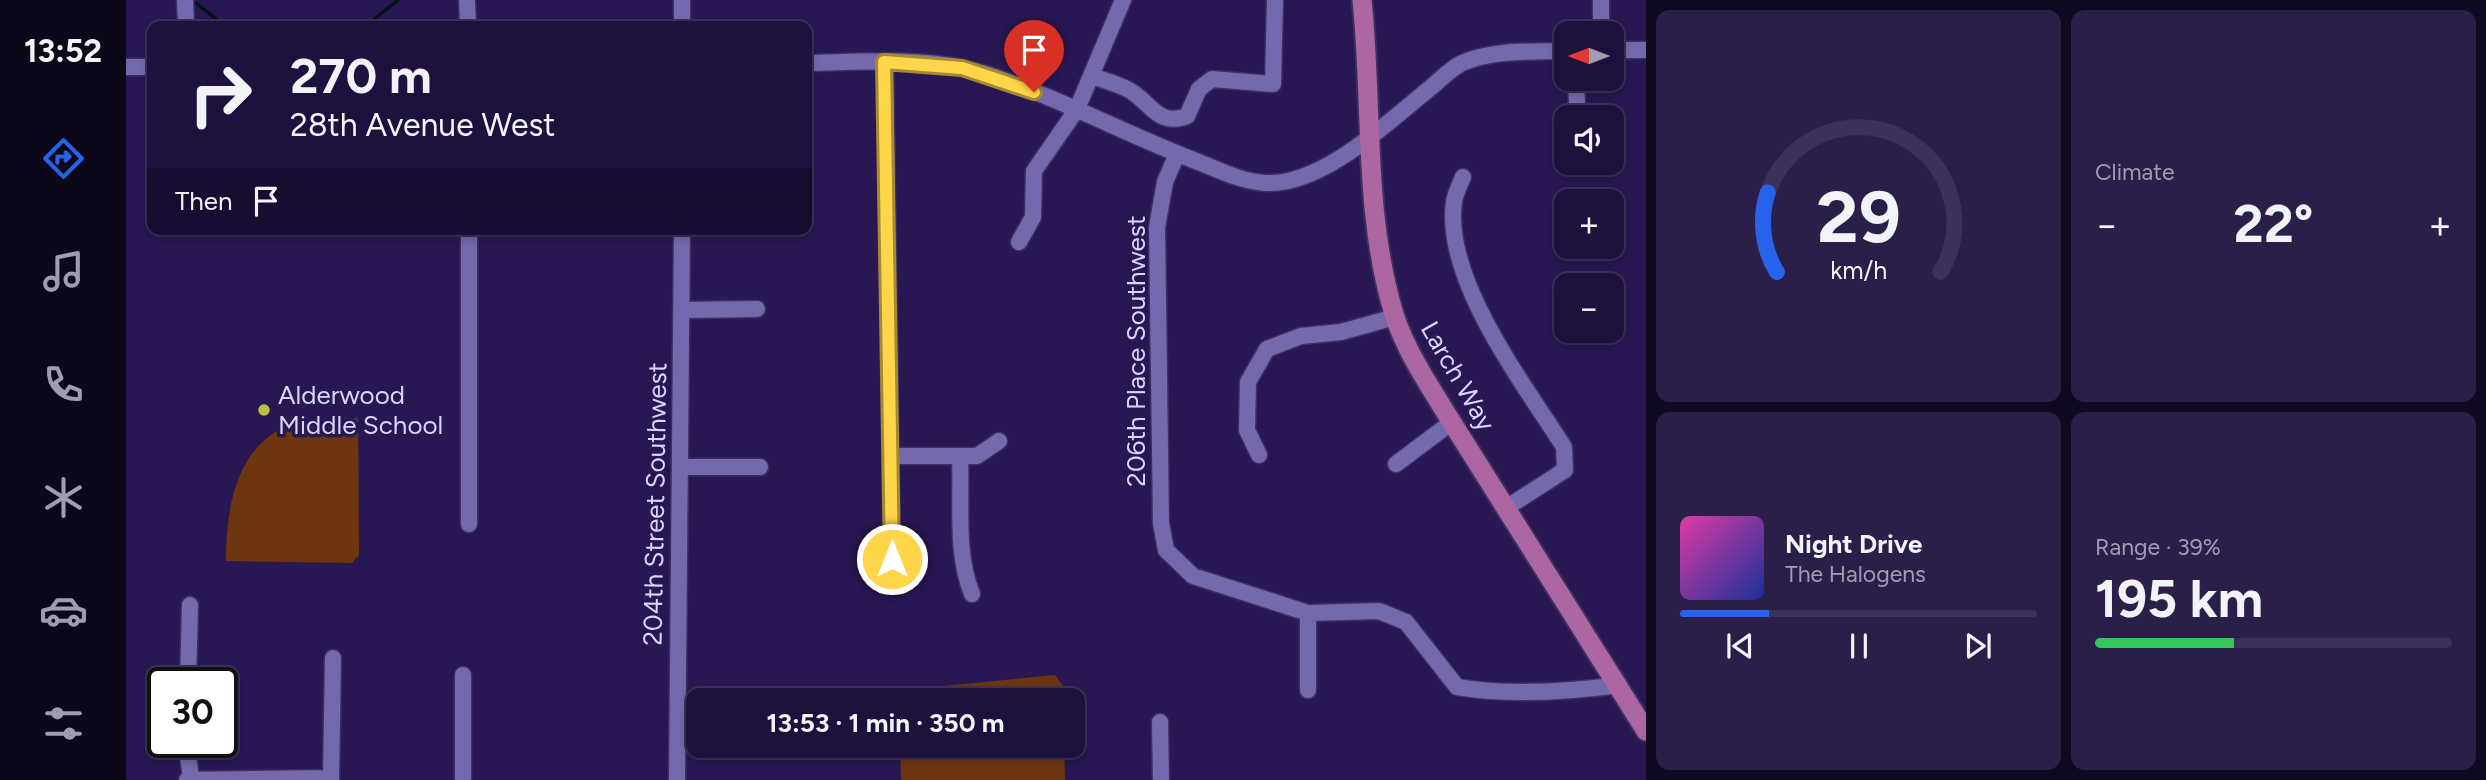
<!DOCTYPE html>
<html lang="en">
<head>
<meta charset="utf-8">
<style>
	:root { --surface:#1e113e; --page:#2b1f49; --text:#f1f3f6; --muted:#a19db0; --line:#3c3158; --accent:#2563eb }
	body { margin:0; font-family:Figtree,sans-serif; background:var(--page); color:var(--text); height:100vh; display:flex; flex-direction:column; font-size:26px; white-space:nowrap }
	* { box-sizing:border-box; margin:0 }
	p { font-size:23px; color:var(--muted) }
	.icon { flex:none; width:38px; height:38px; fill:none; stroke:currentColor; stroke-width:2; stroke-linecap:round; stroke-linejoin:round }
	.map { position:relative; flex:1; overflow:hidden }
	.panel { display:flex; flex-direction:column; gap:10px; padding:10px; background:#100922; width:840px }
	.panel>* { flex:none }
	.hud { position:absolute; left:21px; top:21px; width:665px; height:214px; border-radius:14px; box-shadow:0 4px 10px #0003,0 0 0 2px var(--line); background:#1e113e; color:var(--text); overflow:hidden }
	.needle { width:46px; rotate:270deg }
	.fabs { position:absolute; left:1428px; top:21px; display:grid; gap:14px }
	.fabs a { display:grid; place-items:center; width:70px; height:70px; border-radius:14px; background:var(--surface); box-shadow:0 4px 10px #0003,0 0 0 2px var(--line); font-size:35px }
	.speed { position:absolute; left:21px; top:667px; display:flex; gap:14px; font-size:35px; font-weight:700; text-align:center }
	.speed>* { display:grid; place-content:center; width:91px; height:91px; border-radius:50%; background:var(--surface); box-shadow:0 4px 10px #0003,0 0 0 2px var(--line); line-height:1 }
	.speed .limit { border:4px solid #111; border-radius:10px; background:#fff; color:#111 }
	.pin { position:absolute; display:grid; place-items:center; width:60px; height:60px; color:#fff; margin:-72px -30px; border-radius:50% 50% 50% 0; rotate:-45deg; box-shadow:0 0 7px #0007 }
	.pin .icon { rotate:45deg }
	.me { position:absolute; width:77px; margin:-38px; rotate:0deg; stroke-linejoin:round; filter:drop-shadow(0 0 5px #0008) }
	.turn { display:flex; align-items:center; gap:24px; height:147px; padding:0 28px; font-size:32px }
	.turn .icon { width:91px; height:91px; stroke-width:2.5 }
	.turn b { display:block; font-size:49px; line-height:60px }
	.then { display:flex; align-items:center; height:66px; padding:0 28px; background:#0003; gap:14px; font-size:26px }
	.big { font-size:52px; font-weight:700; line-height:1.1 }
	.panel .card { flex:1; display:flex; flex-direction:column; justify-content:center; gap:10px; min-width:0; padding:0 24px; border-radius:14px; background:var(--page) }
	.panel .dial { align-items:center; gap:0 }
	.dial svg { height:182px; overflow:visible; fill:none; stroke:var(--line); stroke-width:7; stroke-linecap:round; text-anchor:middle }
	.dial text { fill:var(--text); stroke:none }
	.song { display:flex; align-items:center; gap:21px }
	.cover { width:84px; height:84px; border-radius:10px; background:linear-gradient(135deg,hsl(320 70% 55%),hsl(230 70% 35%)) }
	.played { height:7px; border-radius:4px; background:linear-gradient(90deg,var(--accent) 25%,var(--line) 25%) }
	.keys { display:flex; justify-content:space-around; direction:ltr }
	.heat { display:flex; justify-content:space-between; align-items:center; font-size:38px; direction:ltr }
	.charge { height:10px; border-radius:5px; background:linear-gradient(90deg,#34c759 39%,var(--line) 0) }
	.panel .tiles { flex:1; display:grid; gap:10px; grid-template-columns:repeat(2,1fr) }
	.trip { position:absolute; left:560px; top:688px; width:399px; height:70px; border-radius:14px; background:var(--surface); box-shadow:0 4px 10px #0003,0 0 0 2px var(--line); font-weight:700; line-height:70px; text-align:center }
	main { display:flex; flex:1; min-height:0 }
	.dock { display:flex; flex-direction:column; width:126px; justify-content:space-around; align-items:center; background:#0c0719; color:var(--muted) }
	.dock .icon { width:49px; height:49px }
	.dock .current { color:var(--accent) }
	.dock b { font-size:32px; color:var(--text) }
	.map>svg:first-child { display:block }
</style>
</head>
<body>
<main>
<nav class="dock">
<b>13:52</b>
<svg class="icon current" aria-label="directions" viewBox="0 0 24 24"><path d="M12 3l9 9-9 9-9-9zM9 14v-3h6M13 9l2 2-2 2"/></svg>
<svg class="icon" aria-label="music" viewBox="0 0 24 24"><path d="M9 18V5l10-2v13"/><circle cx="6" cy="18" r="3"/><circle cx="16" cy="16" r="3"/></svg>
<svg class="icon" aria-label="phone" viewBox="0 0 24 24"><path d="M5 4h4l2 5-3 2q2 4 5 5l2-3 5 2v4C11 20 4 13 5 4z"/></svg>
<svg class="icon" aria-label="climate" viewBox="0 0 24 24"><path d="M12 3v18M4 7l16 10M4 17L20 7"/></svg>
<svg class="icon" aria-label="car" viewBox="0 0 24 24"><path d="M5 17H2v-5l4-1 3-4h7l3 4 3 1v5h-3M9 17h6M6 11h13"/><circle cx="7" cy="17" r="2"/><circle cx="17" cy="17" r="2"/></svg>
<svg class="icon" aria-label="filters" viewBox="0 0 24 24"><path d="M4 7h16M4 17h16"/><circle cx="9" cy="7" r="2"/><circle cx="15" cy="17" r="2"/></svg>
</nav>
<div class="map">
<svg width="1520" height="780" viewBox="0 0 1520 780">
	<rect width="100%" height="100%" fill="#281753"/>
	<path fill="#6d3610" d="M206,418H232L233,555L226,563L100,561C100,510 109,447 163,425C175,420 193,420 206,418Z
		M929,675L937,686V700H776L778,690Z
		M774,746H938L939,780H775Z"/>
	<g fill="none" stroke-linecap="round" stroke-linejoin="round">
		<path stroke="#041219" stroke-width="3.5" d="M70,3L99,26
			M240,26L272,0"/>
		<defs>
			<path id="minor" d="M59,0L60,26
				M341,0L342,26
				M1475,0V33
				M556,26V0
				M1486,50H1520
				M759,62L766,559
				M681,63C739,62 804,56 860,74C932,97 999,134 1070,161C1093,170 1116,182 1140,183C1196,186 1262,122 1303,89C1313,81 1324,69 1336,63C1369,49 1405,52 1440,51
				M0,67H26
				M965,76C977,80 992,84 1003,90C1026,103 1031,127 1061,116L1073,89L1086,79L1147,84L1149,0
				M1450,79L1451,105L1456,117
				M1051,154L1039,182L1031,227L1035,523L1040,550L1067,576L1182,613L1253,611L1280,622L1331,687C1384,696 1441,692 1493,685
				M1337,177C1334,184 1329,194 1328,202C1317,279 1398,384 1438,447L1439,470L1380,508
				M893,242L907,217L908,171L951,109L997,0
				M556,310L631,309
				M1133,455L1121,430L1122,382L1141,349L1175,336L1215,332L1269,317
				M765,456H851L873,441
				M834,456C836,500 829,553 846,594
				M1270,464L1326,422
				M554,467H634
				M343,524V229
				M1182,613V690
				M62,682L64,605
				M1034,722L1035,780
				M60,742L65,778
				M61,780L205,778
				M205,780L207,658
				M337,780V675
				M551,780L556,229"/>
			<path id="major" d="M1236,0C1247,105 1237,212 1268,314C1279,349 1301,382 1320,413L1520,731"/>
		</defs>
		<use href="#minor" stroke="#3e2f62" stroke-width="19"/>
		<use href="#major" stroke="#3e2f62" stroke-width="23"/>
		<use href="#minor" stroke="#7569ad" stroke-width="16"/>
		<use href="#major" stroke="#ac67a3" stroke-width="19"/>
	</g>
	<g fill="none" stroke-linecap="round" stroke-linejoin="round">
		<defs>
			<path id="route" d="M766,559L758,62L836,68L908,92"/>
		</defs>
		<use href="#route" stroke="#a68a30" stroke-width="18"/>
		<use href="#route" stroke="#ffd54a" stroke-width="12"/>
	</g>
	<circle fill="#bcbf43" stroke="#281753" stroke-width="2.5" cx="138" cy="410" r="7"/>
	<g text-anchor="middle" stroke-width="7" stroke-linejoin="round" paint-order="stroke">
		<g font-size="26" fill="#d8d4fa" stroke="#281753">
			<text transform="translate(1010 351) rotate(-90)" y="9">206th Place Southwest</text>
			<text transform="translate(1332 376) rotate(60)" y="9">Larch Way</text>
			<text transform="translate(529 504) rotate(-89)" y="9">204th Street Southwest</text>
		</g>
		<g font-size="26" fill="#d8d4fa" stroke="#281753" text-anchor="start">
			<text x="152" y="404">Alderwood<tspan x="152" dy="30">Middle School</tspan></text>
		</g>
	</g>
</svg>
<div class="fabs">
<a><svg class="needle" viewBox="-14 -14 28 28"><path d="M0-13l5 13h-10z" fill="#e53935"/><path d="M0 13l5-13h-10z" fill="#a19db0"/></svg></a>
<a><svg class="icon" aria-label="sound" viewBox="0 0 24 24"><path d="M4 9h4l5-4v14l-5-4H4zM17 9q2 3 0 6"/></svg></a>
<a>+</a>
<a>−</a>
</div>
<div class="speed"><div class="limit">30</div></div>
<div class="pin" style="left:908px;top:92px;background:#d93025"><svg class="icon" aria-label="arrive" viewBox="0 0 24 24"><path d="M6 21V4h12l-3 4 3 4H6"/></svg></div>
<svg class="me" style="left:766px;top:559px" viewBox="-20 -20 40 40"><circle r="17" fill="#ffd54a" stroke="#fff" stroke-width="3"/><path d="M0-11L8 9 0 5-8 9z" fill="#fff"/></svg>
<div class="trip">13:53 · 1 min · 350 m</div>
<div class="hud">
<div class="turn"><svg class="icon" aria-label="right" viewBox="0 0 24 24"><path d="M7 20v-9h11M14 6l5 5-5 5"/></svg><div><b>270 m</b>28th Avenue West</div></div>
<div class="then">Then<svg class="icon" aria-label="arrive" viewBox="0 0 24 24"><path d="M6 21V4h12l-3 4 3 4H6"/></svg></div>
</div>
</div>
<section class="panel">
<div class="tiles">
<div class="card dial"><svg viewBox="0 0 100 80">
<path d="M14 69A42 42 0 1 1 86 69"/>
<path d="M14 69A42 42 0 0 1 10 34" stroke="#2563eb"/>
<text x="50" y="56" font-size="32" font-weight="700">29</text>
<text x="50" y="72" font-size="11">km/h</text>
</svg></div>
<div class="card"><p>Climate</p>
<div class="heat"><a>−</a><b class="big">22°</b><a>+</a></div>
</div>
<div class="card">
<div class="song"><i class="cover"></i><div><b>Night Drive</b><p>The Halogens</p></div></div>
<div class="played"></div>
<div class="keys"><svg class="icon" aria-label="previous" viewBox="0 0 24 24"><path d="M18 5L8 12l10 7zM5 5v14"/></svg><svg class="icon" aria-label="pause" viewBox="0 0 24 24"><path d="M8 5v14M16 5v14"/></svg><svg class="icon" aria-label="next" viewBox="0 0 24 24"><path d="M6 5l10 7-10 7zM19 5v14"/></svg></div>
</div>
<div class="card"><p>Range · 39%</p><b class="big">195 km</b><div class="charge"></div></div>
</div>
</section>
</main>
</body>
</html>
